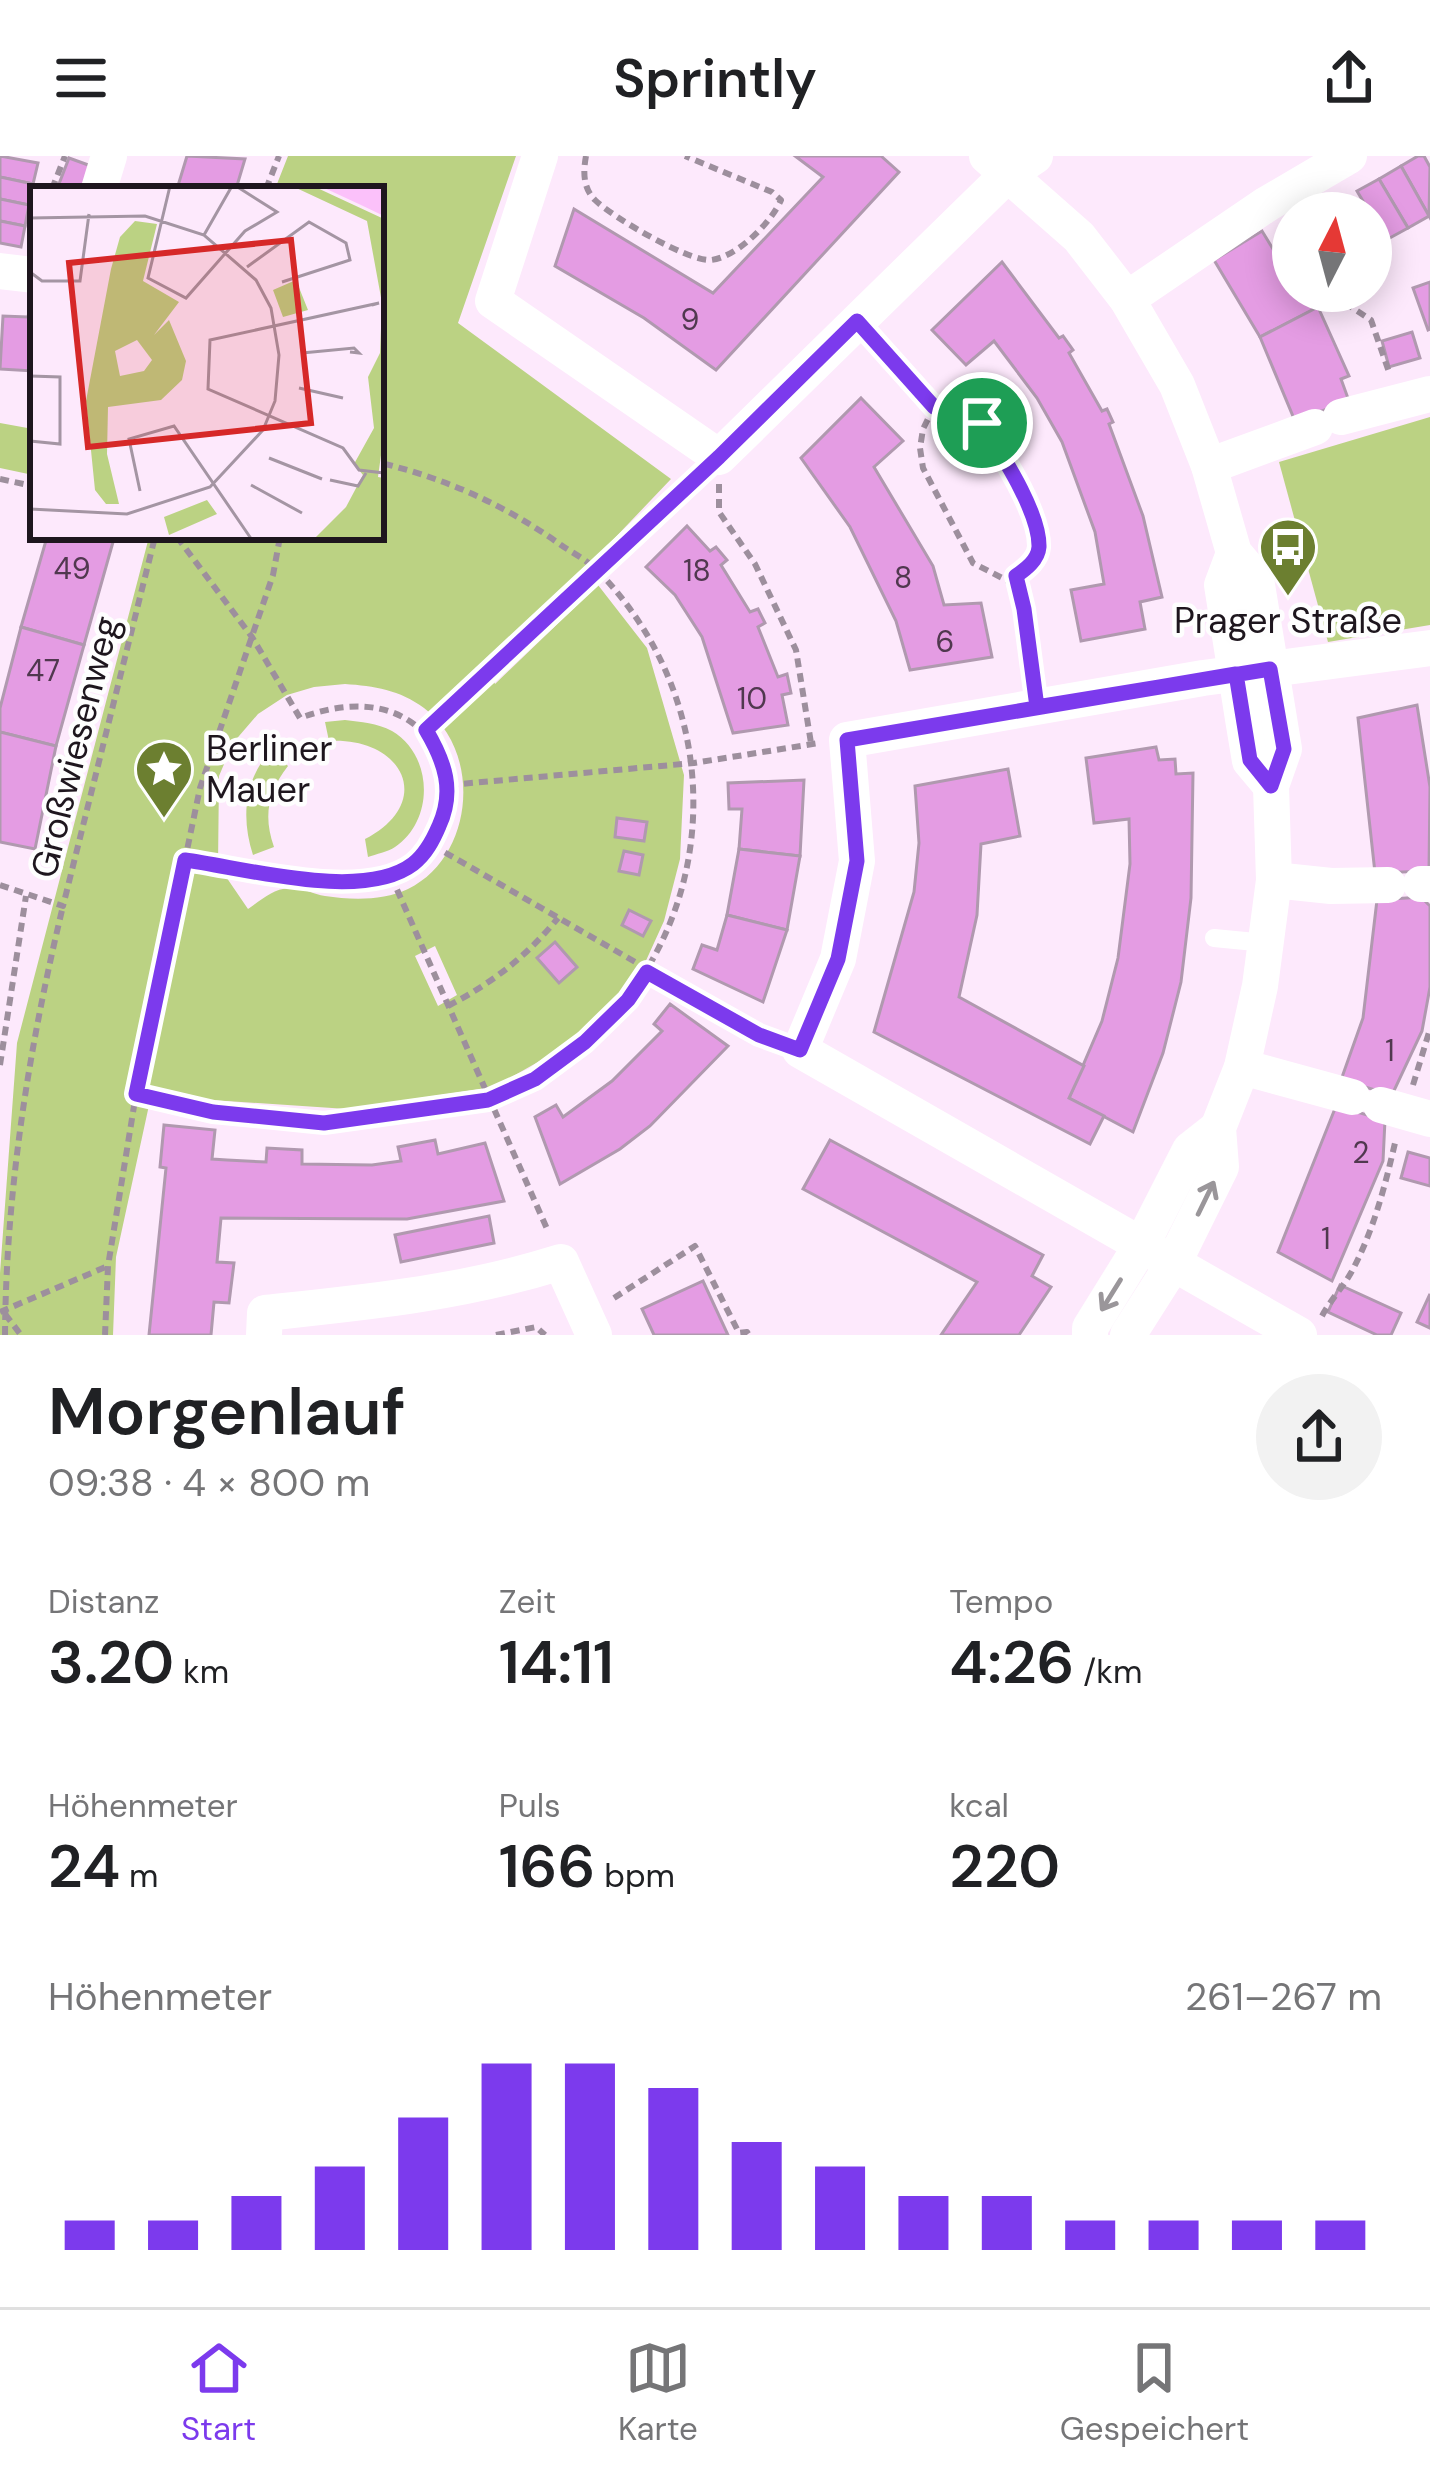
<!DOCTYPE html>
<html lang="de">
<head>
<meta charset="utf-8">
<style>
  body { margin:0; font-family:"DM Sans",sans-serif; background:#f2f2f2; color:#202124; height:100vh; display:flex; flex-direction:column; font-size:45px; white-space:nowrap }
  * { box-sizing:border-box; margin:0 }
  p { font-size:39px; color:#757577 }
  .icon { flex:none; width:66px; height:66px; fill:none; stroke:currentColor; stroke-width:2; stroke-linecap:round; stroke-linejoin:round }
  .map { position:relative; height:1179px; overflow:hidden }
  .side { display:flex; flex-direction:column; background:#fff; flex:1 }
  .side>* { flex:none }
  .needle { width:78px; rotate:6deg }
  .tools { position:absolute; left:1272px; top:36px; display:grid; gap:24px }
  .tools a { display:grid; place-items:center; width:120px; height:120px; border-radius:50%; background:#fff; box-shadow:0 6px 30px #0003; font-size:60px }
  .pin { position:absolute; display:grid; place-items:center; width:102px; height:102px; color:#fff; margin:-51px; border:6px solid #fff; border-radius:50%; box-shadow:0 3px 12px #0007 }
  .round { display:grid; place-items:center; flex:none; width:126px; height:126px; border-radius:63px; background:#f2f2f2 }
  .headline { display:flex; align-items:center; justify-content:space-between; height:204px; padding:0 48px }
  h1 { font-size:66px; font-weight:600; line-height:90px }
  .figures { display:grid; grid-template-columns:repeat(3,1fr); gap:18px; height:204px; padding:12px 48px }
  .figures div { display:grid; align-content:center }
  .figures b { font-size:60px; font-weight:600 }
  .figures small { font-size:33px; font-weight:400 }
  .figures p { font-size:33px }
  .chart { height:336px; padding:24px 48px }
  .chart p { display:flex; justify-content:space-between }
  .chart svg { width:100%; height:216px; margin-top:12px; stroke:#7c3aed; stroke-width:6 }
  header { display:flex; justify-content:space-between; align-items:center; height:156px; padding:0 48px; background:#fff; font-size:54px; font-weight:600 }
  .tab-bar { display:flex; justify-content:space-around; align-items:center; height:168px; border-top:3px solid #e0e0e0; background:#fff; font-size:33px; color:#757577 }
  .tab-bar a { display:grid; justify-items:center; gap:6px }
  .tab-bar .selected { color:#7c3aed }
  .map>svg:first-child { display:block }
  .green { fill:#bbd283; fill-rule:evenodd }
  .building { fill:#e49ce3; stroke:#b099af; stroke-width:3 }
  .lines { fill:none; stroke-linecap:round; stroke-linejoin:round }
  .path { stroke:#9d8f9d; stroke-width:6; stroke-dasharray:9 6; stroke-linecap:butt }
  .lane { stroke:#fff; stroke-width:18 }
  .street { stroke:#fff; stroke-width:36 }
  .oneway { stroke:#9a969a }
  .route-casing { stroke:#fff; stroke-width:24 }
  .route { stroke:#7c3aed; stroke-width:15 }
  .labels { text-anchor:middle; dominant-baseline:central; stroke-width:9; stroke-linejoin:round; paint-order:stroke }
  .number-label { font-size:30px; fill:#50384f }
  .poi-label { font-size:36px; fill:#1e161e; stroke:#fefefe }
  .street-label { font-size:36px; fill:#1e161e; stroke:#fefefe }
  .inset-road { fill:none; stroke:#a495a3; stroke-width:3 }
  .view { fill:#d62828; fill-opacity:0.15; stroke:#d62828; stroke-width:6 }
  .inset-edge { fill:none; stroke:#1e161e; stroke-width:6 }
</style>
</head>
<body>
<header><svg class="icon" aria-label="menu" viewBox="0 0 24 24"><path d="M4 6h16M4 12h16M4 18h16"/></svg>Sprintly<svg class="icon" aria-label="share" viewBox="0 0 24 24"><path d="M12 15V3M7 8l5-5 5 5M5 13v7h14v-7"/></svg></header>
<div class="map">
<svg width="1430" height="1179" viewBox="0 0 1430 1179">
  <rect width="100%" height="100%" fill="#fde9fc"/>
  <!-- green -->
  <g class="green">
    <path d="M 288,0 L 516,0 L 458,167 L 671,323 L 489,514 L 495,528 L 598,429 L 647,492 L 684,619 L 680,703 L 664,765 L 639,820 L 575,885 L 494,931 L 347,953 L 151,940 L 116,1101 L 113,1179 L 0,1179 L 0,1117 L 17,887 L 149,381 L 381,381 L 381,33 L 275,33 ZM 345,528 C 374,530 400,534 424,552 C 483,596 474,701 408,733 C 383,745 351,744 325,740 C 313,738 301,731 289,732 C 273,733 261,744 248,753 L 218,709 L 219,620 L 233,587 L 258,558 L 287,539 L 314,531 ZM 435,790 L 457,839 L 438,850 L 415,800 Z"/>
    <polygon points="1430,261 1430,469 1328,486 1279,306"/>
    <polygon points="0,267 33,273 33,319 0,312"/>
    <path d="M 345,564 C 361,566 377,567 392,575 C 433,599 435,664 395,691 C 388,696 376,698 368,701 L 365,683 C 436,646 403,581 329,585 L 325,566 Z"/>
    <path d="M 271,594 L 288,610 C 268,636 263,660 274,691 L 253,699 C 241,662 244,624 271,594 Z"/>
  </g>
  <!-- building -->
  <g class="building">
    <polygon points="0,0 38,7 33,28 0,21"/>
    <polygon points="187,0 245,3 236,33 177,33"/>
    <polygon points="795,0 881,0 899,16 716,214 644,162 555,110 574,53 713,137 823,21"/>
    <polygon points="1418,0 1424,0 1430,11 1429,60 1401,10"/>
    <polygon points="69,2 91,10 83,33 57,33"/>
    <polygon points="1401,10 1429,60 1408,72 1379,23"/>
    <polygon points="0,21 33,28 29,49 0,43"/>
    <polygon points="1379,23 1408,72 1386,84 1357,35"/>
    <polygon points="0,43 29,49 25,70 0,65"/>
    <polygon points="0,65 25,70 21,91 0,87"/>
    <polygon points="1262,75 1273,93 1282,88 1293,107 1293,135 1309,135 1318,151 1260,181 1214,104"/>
    <polygon points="1002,106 1059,182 1063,180 1073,194 1069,197 1102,255 1107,253 1113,266 1109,268 1143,360 1162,441 1140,446 1145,473 1081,485 1071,434 1104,428 1095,376 1062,286 1037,242 994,185 966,209 932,174"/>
    <polygon points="1430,126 1430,173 1428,174 1413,132"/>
    <polygon points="1318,151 1349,220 1341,223 1349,245 1295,265 1260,181"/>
    <polygon points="29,155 33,156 33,215 0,213 3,160 28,161"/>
    <polygon points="1412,176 1420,202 1389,211 1382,185"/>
    <polygon points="861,242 903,285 874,311 933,410 944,449 981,447 992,501 910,514 896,465 850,371 801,302"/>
    <polygon points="687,370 710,395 716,391 727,404 721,409 750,456 758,453 765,467 758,471 778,521 787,518 791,537 782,539 788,569 733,577 702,481 675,439 646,411"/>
    <polygon points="47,381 92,381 113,386 84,489 21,471"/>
    <polygon points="21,471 84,489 56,590 0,576 0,552"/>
    <polygon points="1417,549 1430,631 1429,715 1375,717 1358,562"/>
    <polygon points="0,576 56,590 35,693 0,686"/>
    <polygon points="1156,591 1159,604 1175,603 1176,618 1193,617 1191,742 1181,826 1163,897 1133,976 1069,942 1102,865 1118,802 1130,708 1129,663 1094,667 1086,602"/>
    <polygon points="1008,613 1020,680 981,688 977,759 959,841 1084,910 1069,942 1104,960 1090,988 874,876 914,736 919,687 915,630"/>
    <polygon points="804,624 800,700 739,693 742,653 729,653 728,627"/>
    <polygon points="617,662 647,666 644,685 615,681"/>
    <polygon points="739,693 800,700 787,774 727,759"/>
    <polygon points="624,695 643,699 639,719 619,715"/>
    <polygon points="1421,741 1430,750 1430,831 1422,875 1392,939 1341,924 1363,862 1377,744"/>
    <polygon points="629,754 651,765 643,780 622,769"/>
    <polygon points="727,759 787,774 763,846 693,813 702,789 717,794"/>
    <polygon points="555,786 577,811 559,827 537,802"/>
    <polygon points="670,848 728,890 650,970 620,993 560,1028 535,961 556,949 563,961 612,925 662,875 654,868"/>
    <polygon points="1336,950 1385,964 1383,1005 1332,1125 1278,1096"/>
    <polygon points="164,969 215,974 212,1003 227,1004 266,1006 267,992 302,994 302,1008 372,1009 401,1005 398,991 435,984 438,998 485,987 504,1045 407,1063 221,1062 217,1106 234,1107 229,1147 214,1146 211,1179 149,1179 166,1012 160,1011"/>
    <polygon points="830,984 1043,1099 1032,1120 1051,1131 1019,1179 941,1179 977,1126 803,1033"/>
    <polygon points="1408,996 1430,1002 1430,1030 1401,1022"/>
    <polygon points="489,1060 494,1087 401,1106 395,1079"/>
    <polygon points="703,1125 728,1179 654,1179 642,1153"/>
    <polygon points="1340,1129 1401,1157 1391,1179 1377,1179 1328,1156"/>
    <polygon points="1430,1138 1430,1172 1417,1166"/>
  </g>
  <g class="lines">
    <!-- path -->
    <g class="path">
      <path d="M 586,0 C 583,16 583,32 595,44 C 612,61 689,106 711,104 C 737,101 771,67 781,44 L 772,36 L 685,0"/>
      <polyline points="52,33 65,0"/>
      <polyline points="266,33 279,0"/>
      <polyline points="1338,135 1339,143 1371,164 1390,219"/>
      <polyline points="880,191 934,251 960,246 983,267 1010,313 1039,389 1035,403 1008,425 973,407 923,312 920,292 923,273 934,251"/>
      <polyline points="0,323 33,330"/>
      <polyline points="719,328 719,356 755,408 796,494 811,587"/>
      <path d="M 177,381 L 252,481 L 300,562 C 461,502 491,695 385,720 C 323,736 248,713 185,703"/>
      <polyline points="1015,420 1024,453 1034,523"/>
      <polyline points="426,574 694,323"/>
      <polyline points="449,629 694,607 819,587"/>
      <polyline points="432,689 769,883"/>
      <polyline points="391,720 548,1075"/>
      <polyline points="0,729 63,750 155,381"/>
      <path d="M 448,850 C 492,827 526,801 558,762"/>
      <polyline points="0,909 26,740"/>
      <polyline points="1413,929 1430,873"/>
      <path d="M 136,938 C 197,953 261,969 324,967 C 357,966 391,958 423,953 C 463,947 501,943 536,922 C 719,813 746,567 598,415 C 588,405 573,397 561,389 C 505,349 447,323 381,307"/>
      <polyline points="614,1142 695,1090 739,1177 747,1176 749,1179"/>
      <polyline points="0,1156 108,1110"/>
      <polyline points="5,1158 21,1179"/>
      <path d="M 1322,1160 C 1331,1143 1345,1129 1353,1113 C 1374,1073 1385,1030 1395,987"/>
      <path d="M 5,1179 C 6,1034 29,891 63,750"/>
      <polyline points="105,1179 108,1110 136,938 200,632 273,419 280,381"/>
      <polyline points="496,1179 536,1171 545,1179"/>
    </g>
    <!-- lane -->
    <polyline class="lane" points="1214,782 1266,787"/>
    <!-- street -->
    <g class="street">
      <polyline points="540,0 493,145 719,301 1008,18 1035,0"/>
      <polyline points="987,0 1079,81 1127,143 1177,229 1209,310 1234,397 1256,423 1284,593 1271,630 1274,724 1260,830 1242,911 1218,972 1221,1011 1173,1108 1128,1179"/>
      <polyline points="99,33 109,0"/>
      <polyline points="0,115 33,119"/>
      <polyline points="1127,143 1267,48 1349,0"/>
      <polyline points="1341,261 1430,238"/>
      <polyline points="1209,310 1315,271"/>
      <polyline points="1234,397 1222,429 1243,563 1250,605 1271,630"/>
      <polyline points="1274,724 1331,730 1388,729"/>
      <polyline points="1421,728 1430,728"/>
      <polyline points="1242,911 1352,941"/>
      <polyline points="1381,949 1430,963"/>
      <path d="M 264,1179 L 265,1157 C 368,1146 462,1137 561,1106 L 594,1179"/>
      <polyline points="1090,1179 1090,1172 1142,1088 1190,994 1218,972"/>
      <polyline points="1299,1179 800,894 838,803 857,705 847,584 1203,522 1430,492"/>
    </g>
  </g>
  <!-- one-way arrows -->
  <defs><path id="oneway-shaft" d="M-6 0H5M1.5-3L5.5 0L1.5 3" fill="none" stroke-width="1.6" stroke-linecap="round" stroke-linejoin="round" transform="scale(3)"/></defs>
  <g class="oneway">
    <use href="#oneway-shaft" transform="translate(1206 1042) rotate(-64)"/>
    <use href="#oneway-shaft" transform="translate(1111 1139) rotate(122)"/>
  </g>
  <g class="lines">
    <defs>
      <path id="route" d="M 982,267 L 960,246 L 934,251 L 857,165 L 719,301 L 426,574 C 445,606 455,635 439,670 C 433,684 426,698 413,708 C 363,746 245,712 185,704 L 136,938 L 213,956 L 324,967 L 488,944 L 535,923 L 585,886 L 628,844 L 647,816 L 759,879 L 800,894 L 838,803 L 857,705 L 847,584 L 1236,518 L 1250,604 L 1271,630 L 1284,593 L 1270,513 L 1037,551 L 1024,453 L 1016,420 C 1026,413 1038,404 1039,391 C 1040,356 1000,296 982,267"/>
    </defs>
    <!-- route casing -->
    <use href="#route" class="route-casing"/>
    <!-- route -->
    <use href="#route" class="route"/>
  </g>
  <!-- icons -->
  <defs>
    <symbol id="bus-pin" viewBox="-11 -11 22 30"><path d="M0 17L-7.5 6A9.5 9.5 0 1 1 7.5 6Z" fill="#6c7f30" stroke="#fefefe"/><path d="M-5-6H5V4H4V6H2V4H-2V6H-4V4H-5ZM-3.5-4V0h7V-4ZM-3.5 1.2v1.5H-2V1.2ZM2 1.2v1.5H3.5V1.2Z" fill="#fff"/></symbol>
    <symbol id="sight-pin" viewBox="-11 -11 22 30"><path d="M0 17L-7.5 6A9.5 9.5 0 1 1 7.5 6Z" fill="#6c7f30" stroke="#fefefe"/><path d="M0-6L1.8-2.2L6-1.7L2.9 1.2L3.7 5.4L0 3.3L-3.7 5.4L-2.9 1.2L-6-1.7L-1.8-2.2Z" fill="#fff"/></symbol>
  </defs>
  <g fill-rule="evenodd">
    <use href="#bus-pin" x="1255" y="358" width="66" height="90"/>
    <use href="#sight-pin" x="131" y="580" width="66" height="90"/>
  </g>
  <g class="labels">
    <!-- number labels -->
    <g class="number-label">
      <text x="690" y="163">9</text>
      <text x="72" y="412">49</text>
      <text x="697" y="414">18</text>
      <text x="903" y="421">8</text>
      <text x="945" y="485">6</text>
      <text x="43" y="514">47</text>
      <text x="752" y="542">10</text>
      <text x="1390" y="894">1</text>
      <text x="1361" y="996">2</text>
      <text x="1326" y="1082">1</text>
    </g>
    <!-- poi labels -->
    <g class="poi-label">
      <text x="1288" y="464">Prager Straße</text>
      <text x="206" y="592" text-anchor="start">Berliner<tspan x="206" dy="41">Mauer</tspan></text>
    </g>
    <!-- street labels -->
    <g class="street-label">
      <text transform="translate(75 591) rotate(-76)">Großwiesenweg</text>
    </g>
  </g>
  <!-- overview -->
  <g transform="translate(30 30)">
    <rect width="354" height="354" fill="#fde9fc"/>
    <path d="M 262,0 L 283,0 L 354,33 L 354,247 L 348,291 L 354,292 L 354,354 L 283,354 L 316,321 L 333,289 L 324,278 L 344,242 L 338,191 L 350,167 L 352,117 L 337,35 ZM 105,35 L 127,38 L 113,95 L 149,116 L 124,149 L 139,134 L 156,175 L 152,194 L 131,214 L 78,221 L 77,268 L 89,318 L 76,318 L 65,304 L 56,215 L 81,83 L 90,51 ZM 107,154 L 122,174 L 114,185 L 90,190 L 85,165 ZM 266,94 L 278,124 L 253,131 L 243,104 ZM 177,314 L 187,328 L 139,349 L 134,331 Z" fill="#bbd283" fill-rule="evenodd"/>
    <path d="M 290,0 L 354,0 L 354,30 L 331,19 Z" fill="#fbc1fa"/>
    <path class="inset-road" d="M 140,0 L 118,92 L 156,112 L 215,45 L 247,26 L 206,0M 0,32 L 115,30 L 174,49 L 226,94 L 241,122 L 249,169 L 245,215 L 233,244 L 180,301 L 97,328 L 0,323M 174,49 L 202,0M 217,81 L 279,36 L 316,57 L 320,74 L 252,96M 0,86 L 12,95 L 50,95 L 59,28M 342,119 L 349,117 L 180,154 L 178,203 L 313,262 L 329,284 L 354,287M 272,167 L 324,162 L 329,167 L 320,166M 0,190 L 30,191 L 30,258 L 0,255M 269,202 L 313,212M 239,272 L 292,293M 300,294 L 328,300 L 336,287M 221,299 L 272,327M 110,305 L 99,253 L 144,240 L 222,354"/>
    <path class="view" d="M 261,54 L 281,237 L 58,261 L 39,77 Z"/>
    <rect width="354" height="354" class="inset-edge"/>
  </g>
</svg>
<div class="tools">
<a><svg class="needle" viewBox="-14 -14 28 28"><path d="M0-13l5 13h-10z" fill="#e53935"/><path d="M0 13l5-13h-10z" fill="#757577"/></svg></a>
</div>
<div class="pin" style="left:982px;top:267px;background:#1e9e55"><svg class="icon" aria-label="arrive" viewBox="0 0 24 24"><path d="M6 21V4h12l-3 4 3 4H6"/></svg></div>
</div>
<section class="side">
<div class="headline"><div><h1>Morgenlauf</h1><p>09:38 · 4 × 800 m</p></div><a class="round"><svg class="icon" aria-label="share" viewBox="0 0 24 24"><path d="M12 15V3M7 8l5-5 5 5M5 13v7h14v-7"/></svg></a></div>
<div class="figures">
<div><p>Distanz</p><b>3.20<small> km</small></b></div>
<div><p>Zeit</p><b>14:11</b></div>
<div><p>Tempo</p><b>4:26<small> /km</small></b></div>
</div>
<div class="figures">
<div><p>Höhenmeter</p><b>24<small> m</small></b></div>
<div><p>Puls</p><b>166<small> bpm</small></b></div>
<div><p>kcal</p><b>220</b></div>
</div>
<div class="chart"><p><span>Höhenmeter</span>261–267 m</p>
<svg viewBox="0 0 160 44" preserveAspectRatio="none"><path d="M5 44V38M15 44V38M25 44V33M35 44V27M45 44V17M55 44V6M65 44V6M75 44V11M85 44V22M95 44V27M105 44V33M115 44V33M125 44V38M135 44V38M145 44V38M155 44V38"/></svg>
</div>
</section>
<nav class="tab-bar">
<a class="selected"><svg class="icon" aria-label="home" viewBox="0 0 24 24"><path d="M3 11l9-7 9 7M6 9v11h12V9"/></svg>Start</a>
<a><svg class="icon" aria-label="map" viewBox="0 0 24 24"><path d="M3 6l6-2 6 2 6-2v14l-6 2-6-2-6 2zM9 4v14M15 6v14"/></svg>Karte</a>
<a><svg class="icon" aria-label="saved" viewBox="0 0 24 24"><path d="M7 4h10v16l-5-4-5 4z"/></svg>Gespeichert</a>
</nav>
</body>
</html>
